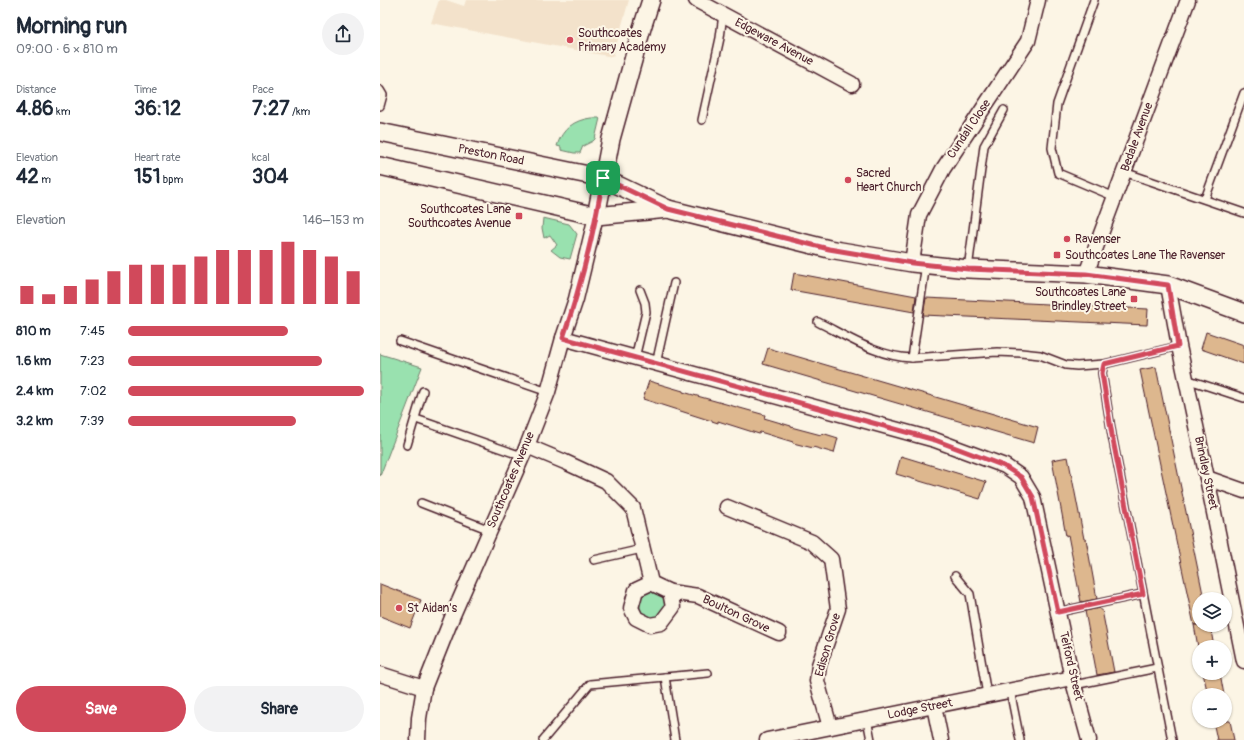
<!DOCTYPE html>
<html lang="en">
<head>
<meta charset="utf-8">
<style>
  body { margin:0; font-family:Pangolin,sans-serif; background:#f2f2f3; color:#1f2937; height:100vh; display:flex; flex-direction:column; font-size:15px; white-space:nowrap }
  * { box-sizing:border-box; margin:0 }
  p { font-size:13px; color:#747a83 }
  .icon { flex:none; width:22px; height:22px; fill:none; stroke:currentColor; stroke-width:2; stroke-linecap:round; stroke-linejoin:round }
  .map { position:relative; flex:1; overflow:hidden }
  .side { display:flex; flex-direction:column; background:#fff; width:380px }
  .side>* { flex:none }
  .controls { position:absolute; left:812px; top:592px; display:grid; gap:8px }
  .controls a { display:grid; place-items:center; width:40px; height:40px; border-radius:50%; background:#fff; box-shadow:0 1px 3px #0004; font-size:20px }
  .pin { position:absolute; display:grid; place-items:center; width:34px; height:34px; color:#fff; margin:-17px; border-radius:8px; box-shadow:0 2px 6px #0006 }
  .round { display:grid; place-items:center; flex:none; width:42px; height:42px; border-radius:21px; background:#f2f2f3 }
  .headline { display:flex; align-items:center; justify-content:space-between; height:68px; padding:0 16px }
  h1 { font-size:22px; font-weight:800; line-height:30px }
  .figures { display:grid; grid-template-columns:repeat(3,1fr); gap:6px; height:68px; padding:4px 16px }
  .figures div { display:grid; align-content:center }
  .figures b { font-size:20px; font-weight:800 }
  .figures small { font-size:11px; font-weight:400 }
  .figures p { font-size:11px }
  .chart { height:112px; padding:8px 16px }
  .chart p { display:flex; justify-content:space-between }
  .chart svg { width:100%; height:72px; margin-top:4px; stroke:#d1495b; stroke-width:6 }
  .button { display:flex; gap:8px; margin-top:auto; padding:8px 16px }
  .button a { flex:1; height:46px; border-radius:24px; background:#d1495b; color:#fff; font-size:16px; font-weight:800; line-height:46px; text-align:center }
  .button a+a { background:#f2f2f3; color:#1f2937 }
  ul { padding:0 16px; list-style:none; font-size:13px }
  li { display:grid; grid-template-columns:64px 48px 1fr; align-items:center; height:30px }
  li i { height:10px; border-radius:5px; background:#d1495b }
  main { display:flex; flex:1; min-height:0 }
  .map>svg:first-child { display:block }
  .built { fill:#f3e2cb }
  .green { fill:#99e1af; stroke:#72806d }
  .building { fill:#ddb78e; stroke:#4a1f2b }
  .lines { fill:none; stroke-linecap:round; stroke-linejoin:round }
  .service-casing { stroke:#4a1f2b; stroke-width:10 }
  .minor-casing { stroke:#4a1f2b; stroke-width:17 }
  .tertiary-casing { stroke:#4a1f2b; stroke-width:20 }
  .service { stroke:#fcf5e5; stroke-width:7 }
  .minor { stroke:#fcf5e5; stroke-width:14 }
  .tertiary { stroke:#fcf5e5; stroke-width:17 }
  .route-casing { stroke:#fff; stroke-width:8 }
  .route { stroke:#d1495b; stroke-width:5 }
  .poi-dot { fill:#d1495b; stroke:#fcf5e5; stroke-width:1.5 }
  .labels { text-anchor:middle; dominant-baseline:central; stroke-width:4; stroke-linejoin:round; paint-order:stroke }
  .poi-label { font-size:12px; fill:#4a1f2b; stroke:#fcf5e5; text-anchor:start }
  .street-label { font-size:12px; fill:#4a1f2b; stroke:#fcf5e5 }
</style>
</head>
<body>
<main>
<section class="side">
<div class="headline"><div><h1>Morning run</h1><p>09:00 · 6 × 810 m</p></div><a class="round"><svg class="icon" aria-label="share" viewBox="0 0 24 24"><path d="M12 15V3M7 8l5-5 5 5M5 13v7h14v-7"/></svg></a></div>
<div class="figures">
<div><p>Distance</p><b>4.86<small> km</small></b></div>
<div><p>Time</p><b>36:12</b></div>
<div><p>Pace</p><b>7:27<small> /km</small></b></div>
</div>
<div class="figures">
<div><p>Elevation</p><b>42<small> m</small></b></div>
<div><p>Heart rate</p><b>151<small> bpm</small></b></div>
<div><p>kcal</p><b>304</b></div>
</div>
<div class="chart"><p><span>Elevation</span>146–153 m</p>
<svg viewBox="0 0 160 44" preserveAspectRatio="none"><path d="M5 44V33M15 44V38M25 44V33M35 44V29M45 44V24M55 44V20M65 44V20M75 44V20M85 44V15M95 44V11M105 44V11M115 44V11M125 44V6M135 44V11M145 44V15M155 44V24"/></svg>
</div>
<ul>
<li><b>810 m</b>7:45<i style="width:68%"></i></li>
<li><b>1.6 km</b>7:23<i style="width:82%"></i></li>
<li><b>2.4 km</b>7:02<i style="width:100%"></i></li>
<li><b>3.2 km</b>7:39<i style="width:71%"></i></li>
</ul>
<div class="button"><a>Save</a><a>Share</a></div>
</section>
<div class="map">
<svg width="864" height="740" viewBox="0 0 864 740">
  <rect width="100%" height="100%" fill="#fcf5e5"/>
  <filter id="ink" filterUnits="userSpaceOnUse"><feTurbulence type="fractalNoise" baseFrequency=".025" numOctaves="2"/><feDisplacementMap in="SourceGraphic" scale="8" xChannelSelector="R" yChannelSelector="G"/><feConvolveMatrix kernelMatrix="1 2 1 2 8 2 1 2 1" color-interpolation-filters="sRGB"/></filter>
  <g filter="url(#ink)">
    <!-- built -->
    <polygon class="built" points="59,0 66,0 84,6 86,0 249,0 233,57 51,23"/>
    <!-- green -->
    <g class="green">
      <path d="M 211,118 L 220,118 L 215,139 L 213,141 L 203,146 L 200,153 L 194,153 L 181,150 L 181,147 L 177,146 C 182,129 194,120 211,118 Z"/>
      <polygon points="163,218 189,224 197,234 190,259 180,257 171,250 177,245 170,235 164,238 162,228"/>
      <polygon points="0,354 42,367 0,476"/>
      <path d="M 272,590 L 282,593 L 288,602 L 279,617 C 274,618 271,618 266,616 C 259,612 257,600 264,594 C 266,592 270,591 272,590 Z"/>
    </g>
    <!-- building -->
    <g class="building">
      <polygon points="414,273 536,296 534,312 411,290"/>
      <polygon points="546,298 768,309 767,325 543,315"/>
      <polygon points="826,332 864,345 864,364 821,349"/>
      <polygon points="388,348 658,427 654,443 383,364"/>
      <polygon points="776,367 824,599 819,599 819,624 814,625 760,370"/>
      <polygon points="269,381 303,391 303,392 385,415 384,418 411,426 411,427 441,435 442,433 458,438 454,453 433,447 433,448 413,443 413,442 380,432 379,434 338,421 338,423 263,399"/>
      <polygon points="521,456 606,482 600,499 516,474"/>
      <polygon points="688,457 704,539 706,539 717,599 701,602 688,535 686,536 672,460"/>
      <polygon points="0,584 41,600 30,628 0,616"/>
      <polygon points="719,608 720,610 722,610 734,672 717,675 705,611"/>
      <polygon points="814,625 830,625 834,647 818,647"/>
      <polygon points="823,673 840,673 844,695 828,695"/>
      <polygon points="833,721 850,721 854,740 837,740"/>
    </g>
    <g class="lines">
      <defs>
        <g id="service">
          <polyline points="714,0 677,104 672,148 678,173 735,197"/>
          <polyline points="0,90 3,95 0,106"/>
          <polyline points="322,120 340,38 343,14"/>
          <polyline points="744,172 864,213"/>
          <polyline points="825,199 864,93"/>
          <polyline points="588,269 604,146 624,110"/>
          <path d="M 438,322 C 468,337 498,357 532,358 L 617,352 L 641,353 L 660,355 L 686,365 L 697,366 L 724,364 L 799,346"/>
          <polyline points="20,341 168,392"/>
          <polyline points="255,358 266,312 265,303 260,290"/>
          <polyline points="532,358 546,264"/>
          <polyline points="276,364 294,283"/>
          <polyline points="724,364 722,373 732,435 792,740"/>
          <polyline points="806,379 864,398"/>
          <polyline points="36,419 142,456"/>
          <polyline points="27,445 43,391"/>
          <polyline points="41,503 110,530"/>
          <polyline points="214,560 262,549"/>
          <polyline points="575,576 590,594 607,695"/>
          <polyline points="678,612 763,594"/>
          <polyline points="285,677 295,740"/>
          <polyline points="694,685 777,668"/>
          <polyline points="630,690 640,740"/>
          <polyline points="487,719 491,740"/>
          <polyline points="163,740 210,684 328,673"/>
        </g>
        <g id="minor">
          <polyline points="316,0 472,84"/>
          <polyline points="532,263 539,215 563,169 648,41 658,0"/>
          <polyline points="706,274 808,0"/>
          <polyline points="788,285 799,346 827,478 864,661"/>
          <polyline points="183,338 555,440 625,466 641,477 653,497 692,678 709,740"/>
          <polyline points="147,446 185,462 226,481 253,508 271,583 290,592 318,596 399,633"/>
          <polyline points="827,478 864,491"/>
          <polyline points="347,507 432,542 451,559 458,609 439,665 437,681 450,727"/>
          <polyline points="271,583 256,590 251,608 256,618 270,625 281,623 293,607 290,592"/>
          <polyline points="0,674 44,688"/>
          <polyline points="554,706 561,740"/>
          <polyline points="38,740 39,718 44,688 73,615 147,446 168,392 183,338 196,299 216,216"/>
          <polyline points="387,740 692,678"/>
        </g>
        <g id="tertiary">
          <polyline points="0,132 223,178 288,209 449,249 532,263 588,269 706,274 788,285 864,313"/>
          <polyline points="0,166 216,216 288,209"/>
          <polyline points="216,216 231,139 262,28 271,0"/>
        </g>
      </defs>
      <!-- service casing -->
      <use href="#service" class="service-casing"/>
      <!-- minor casing -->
      <use href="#minor" class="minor-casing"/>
      <!-- tertiary casing -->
      <use href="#tertiary" class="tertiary-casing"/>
      <!-- service -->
      <use href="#service" class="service"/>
      <!-- minor -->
      <use href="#minor" class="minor"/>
      <!-- tertiary -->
      <use href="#tertiary" class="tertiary"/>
    </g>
  </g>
  <g class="lines" filter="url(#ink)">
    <defs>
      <path id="route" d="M 223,178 L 288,209 L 449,249 L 532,263 L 588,269 L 706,274 L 788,285 L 798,346 L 724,364 L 722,373 L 732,435 L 763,594 L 678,612 L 653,497 L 641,477 L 624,466 L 555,440 L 183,338 C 201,286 214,232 223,178 Z"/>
    </defs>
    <!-- route casing -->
    <use href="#route" class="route-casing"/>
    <!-- route -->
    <use href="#route" class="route"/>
  </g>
  <!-- markers -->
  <g class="poi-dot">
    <circle cx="190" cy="40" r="4"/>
    <circle cx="468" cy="180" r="4"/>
    <rect x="135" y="212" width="8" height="8" rx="2"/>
    <circle cx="687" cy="239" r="4"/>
    <rect x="673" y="251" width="8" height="8" rx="2"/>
    <rect x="750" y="295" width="8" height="8" rx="2"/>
    <circle cx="19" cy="608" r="4"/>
  </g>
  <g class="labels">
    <!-- poi labels -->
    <g class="poi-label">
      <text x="198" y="33">Southcoates<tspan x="198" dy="14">Primary Academy</tspan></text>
      <text x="476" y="173">Sacred<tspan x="476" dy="14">Heart Church</tspan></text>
      <text x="131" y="209" text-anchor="end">Southcoates Lane<tspan x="131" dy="14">Southcoates Avenue</tspan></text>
      <text x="695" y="239">Ravenser</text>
      <text x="685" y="255">Southcoates Lane The Ravenser</text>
      <text x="746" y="292" text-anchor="end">Southcoates Lane<tspan x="746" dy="14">Brindley Street</tspan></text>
      <text x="27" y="608">St Aidan's</text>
    </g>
    <!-- street labels -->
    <g class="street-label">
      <text transform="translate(394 42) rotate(28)">Edgeware Avenue</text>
      <text transform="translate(589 129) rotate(-56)">Cundall Close</text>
      <text transform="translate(757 137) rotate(-70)">Bedale Avenue</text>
      <text transform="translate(111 155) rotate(11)">Preston Road</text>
      <text transform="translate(826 473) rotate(78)">Brindley Street</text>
      <text transform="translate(131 480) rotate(-67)">Southcoates Avenue</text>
      <text transform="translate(356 614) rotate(25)">Boulton Grove</text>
      <text transform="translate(448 645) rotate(-74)">Edison Grove</text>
      <text transform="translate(691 666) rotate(77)">Telford Street</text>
      <text transform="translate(540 709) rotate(-11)">Lodge Street</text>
    </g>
  </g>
</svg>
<div class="controls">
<a><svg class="icon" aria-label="layers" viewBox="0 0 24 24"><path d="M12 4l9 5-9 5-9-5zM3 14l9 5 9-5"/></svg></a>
<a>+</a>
<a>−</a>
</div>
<div class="pin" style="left:223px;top:178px;background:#1e9e55"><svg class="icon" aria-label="arrive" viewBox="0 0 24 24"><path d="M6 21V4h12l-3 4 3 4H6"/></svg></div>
</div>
</main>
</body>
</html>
